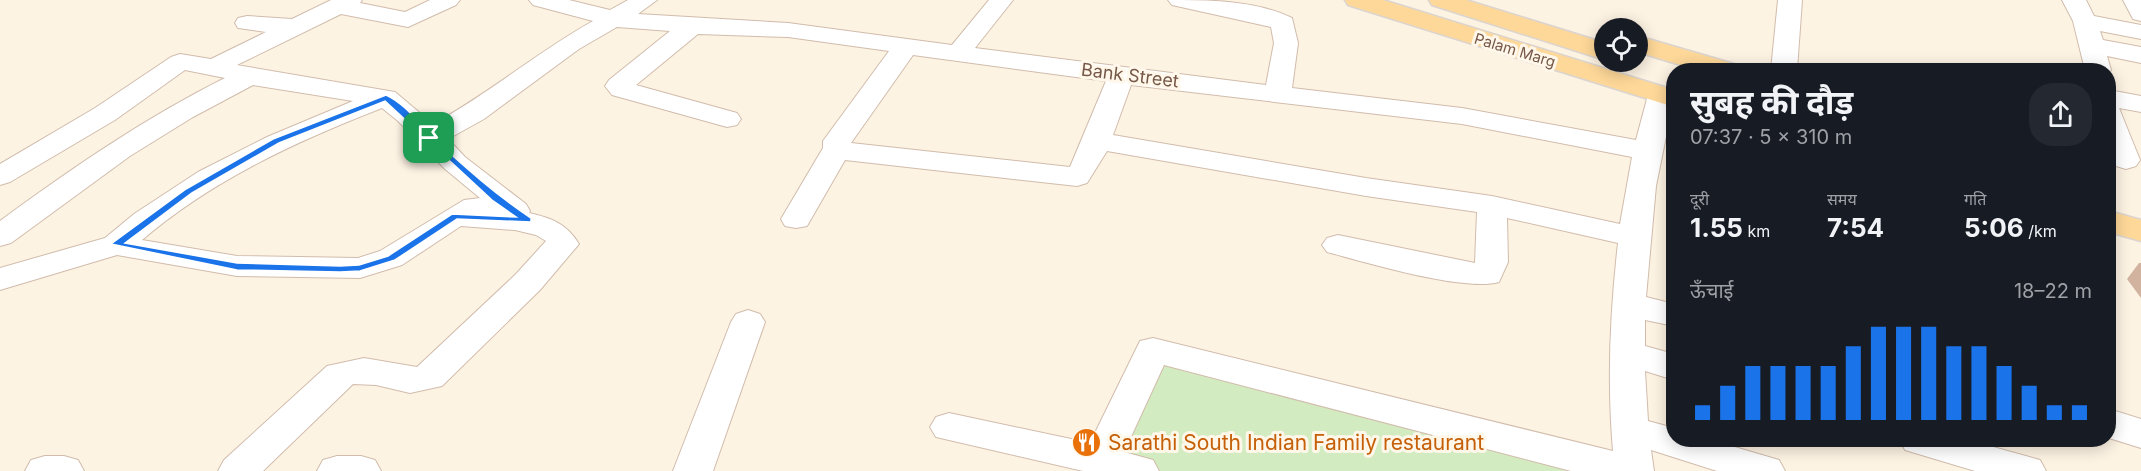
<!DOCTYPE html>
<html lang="hi">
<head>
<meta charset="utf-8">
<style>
  body { margin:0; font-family:Inter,"Noto Sans Devanagari",sans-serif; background:#242831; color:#f1f3f6; height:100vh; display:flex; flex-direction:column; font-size:22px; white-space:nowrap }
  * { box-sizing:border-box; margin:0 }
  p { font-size:20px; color:#9ea1a6 }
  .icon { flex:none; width:33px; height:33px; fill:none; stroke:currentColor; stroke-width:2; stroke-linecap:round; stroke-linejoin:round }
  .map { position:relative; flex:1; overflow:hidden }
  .sheet { position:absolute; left:1666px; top:63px; width:450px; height:384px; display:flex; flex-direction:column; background:#171b24; border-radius:24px; box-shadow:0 3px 15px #0003 }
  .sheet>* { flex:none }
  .fabs { position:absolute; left:1594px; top:18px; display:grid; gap:12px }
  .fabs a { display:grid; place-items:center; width:54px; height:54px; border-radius:50%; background:#171b24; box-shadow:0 3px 15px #0003; font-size:30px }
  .pin { position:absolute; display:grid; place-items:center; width:51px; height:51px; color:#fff; margin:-26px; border-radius:12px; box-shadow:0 3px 9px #0006 }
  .round { display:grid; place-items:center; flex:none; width:63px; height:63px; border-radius:24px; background:#242831 }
  .headline { display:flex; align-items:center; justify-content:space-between; height:102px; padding:0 24px }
  h1 { font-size:33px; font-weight:700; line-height:45px }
  .stats { display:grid; grid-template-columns:repeat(3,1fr); gap:9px; height:102px; padding:6px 24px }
  .stats div { display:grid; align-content:center }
  .stats b { font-size:26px; font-weight:700 }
  .stats small { font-size:16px; font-weight:400 }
  .stats p { font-size:16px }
  .chart { height:168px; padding:12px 24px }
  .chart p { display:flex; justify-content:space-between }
  .chart svg { width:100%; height:108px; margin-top:6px; stroke:#1a73e8; stroke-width:6 }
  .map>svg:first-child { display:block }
  .green { fill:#d3ebc1 }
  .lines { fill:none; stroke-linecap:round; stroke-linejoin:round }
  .minor-casing { stroke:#d1bcac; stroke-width:2 }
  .major-casing { stroke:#dbd4cf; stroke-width:3 }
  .minor { fill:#fff; fill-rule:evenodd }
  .major { fill:#fed899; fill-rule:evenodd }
  .wall { fill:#d1b3a0 }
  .route { fill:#1a73e8; stroke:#fff; stroke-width:1.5; fill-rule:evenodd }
  .labels { text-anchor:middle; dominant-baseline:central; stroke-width:6; stroke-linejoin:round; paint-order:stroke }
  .far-street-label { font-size:15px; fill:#765848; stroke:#fff7ea }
  .street-label { font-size:18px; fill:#765848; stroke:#fff7ea }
  .near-food-label { font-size:21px; fill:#c56008; stroke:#fff7ea; text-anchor:start }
</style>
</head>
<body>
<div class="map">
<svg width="2141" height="471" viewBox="0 0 2141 471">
  <rect width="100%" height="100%" fill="#fdf3e3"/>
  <!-- green -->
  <polygon class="green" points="1153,350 1607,471 1151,471 1101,460"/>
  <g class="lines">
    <defs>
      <g id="minor">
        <path d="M 331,0 L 362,0 L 360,3 L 405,12 L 430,0 L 460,0 L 456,5 L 408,27 L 341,14 L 237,65 L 395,92 L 433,124 C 489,94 537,52 593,21 L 533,5 L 529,0 L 569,0 L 610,10 L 628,0 L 657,0 L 638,14 L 788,23 L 952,45 L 989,0 L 1013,0 L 975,48 L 1266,85 L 1274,43 L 1271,27 L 1172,5 L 1168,0 C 1208,0 1255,0 1292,18 L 1298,43 L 1292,88 L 1462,108 L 1636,140 L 1648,95 L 1652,89 L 1661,87 L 1670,89 L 1674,97 L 1656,186 L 1646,297 L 1674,304 L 1674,326 L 1645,320 L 1645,346 L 1674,354 L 1674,380 L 1645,371 L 1648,421 L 1674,428 L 1674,440 L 1711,440 L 1779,460 L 1785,471 L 1717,471 L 1651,450 L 1654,471 L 1571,471 L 1164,365 L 1124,452 L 1153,460 L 1159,471 L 1083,471 L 936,437 L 930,427 L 936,417 L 949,413 L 1090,443 L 1140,341 L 1153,338 L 1613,451 C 1607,382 1610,312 1618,243 L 1507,218 L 1508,262 L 1499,282 C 1464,292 1365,262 1327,252 L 1322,245 L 1327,238 L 1338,235 L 1475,263 L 1477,212 L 1366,196 L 1107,151 L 1087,183 L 1077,186 L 845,160 L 807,226 L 796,228 L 785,226 L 781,219 L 823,148 L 823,141 L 889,51 L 788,37 L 698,34 L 636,85 L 737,113 L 741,119 L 737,125 L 727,127 L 612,95 L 605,86 L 609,80 L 670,31 L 617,27 L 579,49 L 484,119 L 448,139 L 465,157 L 526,204 L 530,211 L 529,213 C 552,218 567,224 579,244 L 540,290 L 442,386 L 410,393 L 376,385 L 353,384 L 263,471 L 218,471 L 224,460 L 327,366 L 364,358 L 417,367 L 516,274 L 546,241 L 536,235 L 515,230 L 461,226 L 402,265 L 360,278 L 237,276 L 117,255 L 0,290 L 0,268 L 105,238 L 134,214 L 198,172 L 267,137 L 353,101 L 253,85 L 193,117 L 130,156 L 11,243 L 0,246 L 0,221 C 72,168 145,118 225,78 L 185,70 L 115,120 L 10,182 L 0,185 L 0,164 L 95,108 L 171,57 L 180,54 L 211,59 L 266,32 L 238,28 L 235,23 L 238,18 L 247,16 L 292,19 ZM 913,55 L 1106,81 L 1070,167 L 851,143 ZM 1131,85 L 1462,124 L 1632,157 L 1620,224 L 1492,196 L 1366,178 L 1113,135 ZM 382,108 L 398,121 L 445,169 L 480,198 L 464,200 L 380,251 L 358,258 L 237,256 L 142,240 C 212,180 297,141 382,108 Z"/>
        <polygon points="1778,0 1802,0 1797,70 1771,70"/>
        <polygon points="2062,0 2086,0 2094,16 2141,25 2141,39 2100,31 2103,40 2141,47 2141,63 2107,56 2111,70 2109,73 2109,70 2085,70 2073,21"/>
        <polygon points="2123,0 2141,0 2141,21 2133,19"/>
        <polygon points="2109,90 2141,96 2141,112 2119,108 2140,160 2136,166 2126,169 2116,166 2109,153"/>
        <polygon points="748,310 760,314 765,322 713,471 673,471 731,322 736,314"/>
        <polygon points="2109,409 2141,419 2141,448 2109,438"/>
        <polygon points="1900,440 1968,440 2040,460 2046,471 1975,471 1905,450"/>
        <polygon points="45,456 64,456 78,460 84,471 25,471 31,460"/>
        <polygon points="337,456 361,456 375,460 381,471 317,471 323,460"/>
      </g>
      <g id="major">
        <polygon points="1345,0 1383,0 1674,90 1674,107 1348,5"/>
        <polygon points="1429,0 1466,0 1605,43 1605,60 1432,5"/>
        <polygon points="1638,36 1734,64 1738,70 1697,70 1638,52"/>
        <polygon points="2109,211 2141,220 2141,241 2109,232"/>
      </g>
    </defs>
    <!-- minor casing -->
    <use href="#minor" class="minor-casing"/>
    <!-- major casing -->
    <use href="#major" class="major-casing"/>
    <!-- minor -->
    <use href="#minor" class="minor"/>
    <!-- major -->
    <use href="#major" class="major"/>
  </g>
  <!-- wall -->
  <polygon class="wall" points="2139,263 2141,263 2141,298 2127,279"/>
  <!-- route -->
  <path class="route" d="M 386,95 C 406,104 419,124 434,139 C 465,167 496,195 531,218 L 531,222 L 457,219 L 395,260 L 360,271 L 340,272 L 237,270 L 111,244 L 186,189 L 273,139 ZM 385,101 L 492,200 L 516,217 L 452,214 L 388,256 L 359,265 L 340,266 L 237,263 L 125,243 L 192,193 L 279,143 Z"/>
  <!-- icons -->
  <defs>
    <symbol id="restaurant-disc" viewBox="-11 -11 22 22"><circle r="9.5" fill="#e8710a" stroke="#fff7ea"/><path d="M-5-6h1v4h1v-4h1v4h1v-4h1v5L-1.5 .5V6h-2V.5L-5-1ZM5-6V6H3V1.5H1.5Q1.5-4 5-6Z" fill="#fff"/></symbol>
  </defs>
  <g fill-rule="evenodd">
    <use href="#restaurant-disc" x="1070" y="426" width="33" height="33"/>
  </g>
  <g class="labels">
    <!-- far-street labels -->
    <g class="far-street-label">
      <text transform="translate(1515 50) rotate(17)">Palam Marg</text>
    </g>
    <!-- street labels -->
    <g class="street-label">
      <text transform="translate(1130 75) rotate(7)">Bank Street</text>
    </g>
    <!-- near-food labels -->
    <g class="near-food-label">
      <text x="1108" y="442">Sarathi South Indian Family restaurant</text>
    </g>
  </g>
</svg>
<div class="fabs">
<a><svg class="icon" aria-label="locate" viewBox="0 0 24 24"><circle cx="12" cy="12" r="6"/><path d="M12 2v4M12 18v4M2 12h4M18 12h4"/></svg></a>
</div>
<div class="pin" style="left:429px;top:138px;background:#1e9e55"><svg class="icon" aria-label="arrive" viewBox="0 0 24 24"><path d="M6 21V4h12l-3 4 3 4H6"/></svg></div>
<section class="sheet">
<div class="headline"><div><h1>सुबह की दौड़</h1><p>07:37 · 5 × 310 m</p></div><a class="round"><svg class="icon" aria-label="share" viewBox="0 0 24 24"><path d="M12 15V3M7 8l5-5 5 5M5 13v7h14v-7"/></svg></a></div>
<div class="stats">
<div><p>दूरी</p><b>1.55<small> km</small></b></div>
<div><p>समय</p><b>7:54</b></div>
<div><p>गति</p><b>5:06<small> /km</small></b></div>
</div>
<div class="chart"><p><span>ऊँचाई</span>18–22 m</p>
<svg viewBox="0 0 160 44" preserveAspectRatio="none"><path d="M5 44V38M15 44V30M25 44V22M35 44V22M45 44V22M55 44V22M65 44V14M75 44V6M85 44V6M95 44V6M105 44V14M115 44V14M125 44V22M135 44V30M145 44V38M155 44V38"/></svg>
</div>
</section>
</div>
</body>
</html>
